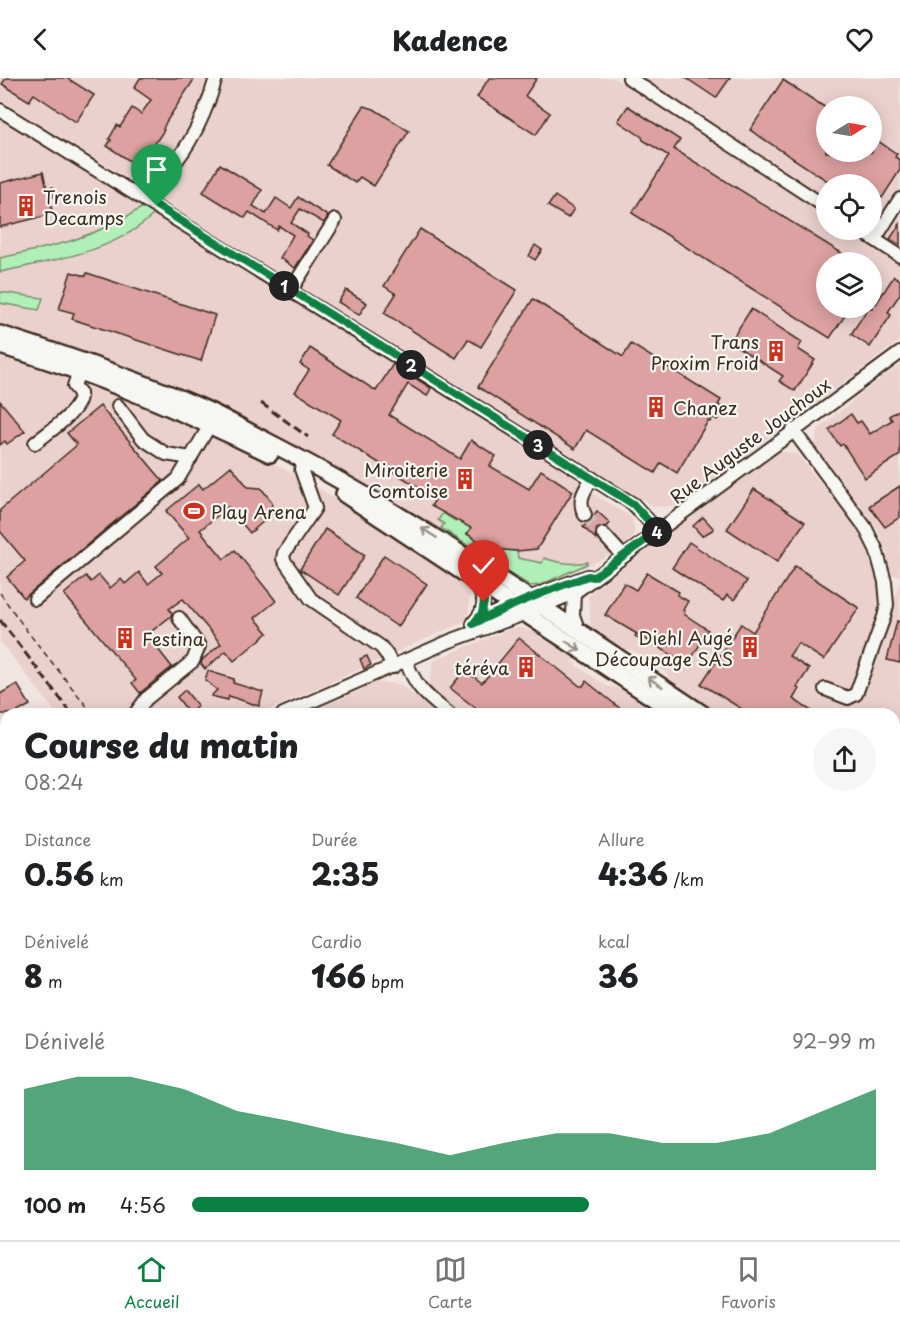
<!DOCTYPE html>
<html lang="fr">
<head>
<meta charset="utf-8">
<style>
  body { margin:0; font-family:"Playpen Sans",sans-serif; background:#f6f6f6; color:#202124; height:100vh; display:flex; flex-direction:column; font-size:22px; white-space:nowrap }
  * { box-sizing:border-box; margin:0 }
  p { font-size:20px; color:#757577 }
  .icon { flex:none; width:33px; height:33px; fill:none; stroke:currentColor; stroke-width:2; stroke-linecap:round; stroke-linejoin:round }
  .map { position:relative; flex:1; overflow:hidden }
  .drawer { position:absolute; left:0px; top:630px; width:900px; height:532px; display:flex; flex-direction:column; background:#fff; border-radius:18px 18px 0 0; box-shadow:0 3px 15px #0003 }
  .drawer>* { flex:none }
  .needle { width:39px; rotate:79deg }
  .tools { position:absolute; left:816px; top:18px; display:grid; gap:12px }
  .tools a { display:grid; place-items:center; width:66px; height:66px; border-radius:50%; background:#fff; box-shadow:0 3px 15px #0003; font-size:30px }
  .pin { position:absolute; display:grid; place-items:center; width:51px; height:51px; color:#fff; margin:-62px -26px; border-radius:50% 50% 50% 0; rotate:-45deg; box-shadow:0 0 6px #0007 }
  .pin .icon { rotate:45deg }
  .km { position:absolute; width:30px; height:30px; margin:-15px; border-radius:50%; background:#222; color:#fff; font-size:16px; line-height:30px; text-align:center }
  .round { display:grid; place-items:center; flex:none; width:63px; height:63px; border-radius:32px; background:#f6f6f6 }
  .overview { display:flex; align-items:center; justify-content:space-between; height:102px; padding:0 24px }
  h1 { font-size:33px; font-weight:800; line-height:45px }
  .stats { display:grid; grid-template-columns:repeat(3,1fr); gap:9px; height:102px; padding:6px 24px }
  .stats div { display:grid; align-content:center }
  .stats b { font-size:30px; font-weight:800 }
  .stats small { font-size:16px; font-weight:400 }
  .stats p { font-size:16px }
  .chart { height:168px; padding:12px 24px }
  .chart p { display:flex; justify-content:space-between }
  .chart svg { width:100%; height:108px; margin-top:6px; fill:#0b8043; opacity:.7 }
  ul { padding:0 24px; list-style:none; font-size:20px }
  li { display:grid; grid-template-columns:96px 72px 1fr; align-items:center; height:45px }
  li i { height:15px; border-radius:8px; background:#0b8043 }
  header { display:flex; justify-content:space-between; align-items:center; height:78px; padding:0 24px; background:#fff; font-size:27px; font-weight:800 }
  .tabs { display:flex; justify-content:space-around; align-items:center; height:84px; border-top:2px solid #e0e0e0; background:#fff; font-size:16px; color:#757577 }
  .tabs a { display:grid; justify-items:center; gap:3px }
  .tabs .active { color:#0b8043 }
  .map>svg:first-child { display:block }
  .built { fill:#ebd1ce; fill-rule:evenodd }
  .green { fill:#b0f0b8; stroke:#768d6b; stroke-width:1.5 }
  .building { fill:#dca1a0; stroke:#3b2a1e; stroke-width:1.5 }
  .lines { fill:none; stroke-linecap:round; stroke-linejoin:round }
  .minor-tunnel { stroke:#cdc0bb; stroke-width:12; stroke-dasharray:12 6; stroke-linecap:butt }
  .minor-casing { stroke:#3b2a1e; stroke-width:16 }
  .major-casing { stroke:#3b2a1e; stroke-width:20 }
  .path { stroke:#3b2a1e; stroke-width:1.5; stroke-dasharray:6 4.5; stroke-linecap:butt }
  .minor { stroke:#f6f6f2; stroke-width:12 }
  .major { stroke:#f6f6f2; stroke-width:15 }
  .rail { stroke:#3b2a1e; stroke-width:3; stroke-dasharray:9 4.5; stroke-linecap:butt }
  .oneway { stroke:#989088 }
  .route-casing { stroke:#fff; stroke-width:12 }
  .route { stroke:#0b8043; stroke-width:8 }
  .labels { text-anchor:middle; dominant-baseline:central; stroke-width:4.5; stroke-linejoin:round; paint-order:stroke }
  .poi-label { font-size:18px; fill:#3b2a1e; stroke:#f6f6f2; text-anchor:start }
  .street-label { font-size:18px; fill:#3b2a1e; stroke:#f6f6f2 }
</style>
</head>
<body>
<header><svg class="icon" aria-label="back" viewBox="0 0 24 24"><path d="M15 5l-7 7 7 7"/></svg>Kadence<svg class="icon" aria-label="heart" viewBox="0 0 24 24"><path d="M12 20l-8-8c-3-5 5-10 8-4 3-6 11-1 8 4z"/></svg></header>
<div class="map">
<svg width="900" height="1162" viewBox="0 0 900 1162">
  <rect width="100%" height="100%" fill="#f1e5e2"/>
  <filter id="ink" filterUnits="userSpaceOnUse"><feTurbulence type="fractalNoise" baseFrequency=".0167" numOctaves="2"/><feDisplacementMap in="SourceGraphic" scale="12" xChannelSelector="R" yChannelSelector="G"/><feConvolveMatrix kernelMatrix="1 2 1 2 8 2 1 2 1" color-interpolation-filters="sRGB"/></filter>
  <g filter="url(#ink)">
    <!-- built -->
    <g class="built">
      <polygon points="0,0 208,0 194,37 175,75 162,89 151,97 128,101 1,22"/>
      <path d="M 225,0 L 614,0 L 826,138 L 826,152 L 847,152 L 900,186 L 900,263 L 676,428 L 654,429 L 165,125 L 161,119 L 162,110 L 182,89 L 199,65 L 213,36 ZM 826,184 L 872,184 L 872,230 L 826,230 Z"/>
      <path d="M 639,0 L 900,0 L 900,167 L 872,149 L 872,106 L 826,106 L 826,121 ZM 826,28 L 872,28 L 872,74 L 826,74 Z"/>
      <polygon points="0,41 573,397 586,411 631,439 635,452 631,463 599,483 542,506 530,508 404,429 306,372 196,319 119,288 0,249"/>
      <polygon points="0,276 91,306 197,349 283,390 325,414 470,510 468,542 260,636 57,636 0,563"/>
      <polygon points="900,287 900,498 890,497 886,473 878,453 815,367 818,351 863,314"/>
      <polygon points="780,373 797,376 855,448 871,477 876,491 878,504 878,530 873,555 865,579 878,582 900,503 900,755 894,751 894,636 714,636 673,607 666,595 632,572 623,571 591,549 588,518 599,508"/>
      <polygon points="513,550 522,550 533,554 571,578 577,588 607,608 621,611 658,636 460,636 433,615 429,607 433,585 436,581"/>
      <polygon points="378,604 400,606 437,636 305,636"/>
      <polygon points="894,793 900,797 900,983 894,978"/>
      <polygon points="6,803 6,922 0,924 0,804"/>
      <polygon points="894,998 900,1002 900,1096 894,1097"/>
      <polygon points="900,1112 900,1162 732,1162 742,1156 894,1156 894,1113"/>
      <polygon points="524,1157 530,1162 41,1162 36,1157"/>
      <polygon points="573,1157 712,1157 704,1162 577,1162"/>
    </g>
    <!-- green -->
    <g class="green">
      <path d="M 143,129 L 154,136 C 114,175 52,182 0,194 L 0,180 C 56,168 94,160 143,129 Z"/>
      <polygon points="0,214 43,220 39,232 0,225"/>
      <path d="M 443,435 L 455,443 L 457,441 L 473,446 L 467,456 L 492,471 L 517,473 L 518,480 L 542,485 L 544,480 C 559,485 571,487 587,484 L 587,486 L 540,507 L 530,508 L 441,450 L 444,446 L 438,442 Z"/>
      <polygon points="6,743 6,782 0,783 0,747"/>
    </g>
    <!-- building -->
    <g class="building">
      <polygon points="6,0 67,0 94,17 76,44 34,16 29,23 2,6"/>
      <polygon points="140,0 195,0 166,44 163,51 164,52 139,89 107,68 111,62 109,61 117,47 120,49 132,30 141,36 151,22 134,10"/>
      <polygon points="489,0 537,0 525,18 550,35 536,57 477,19"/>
      <polygon points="686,0 730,0 716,20"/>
      <polygon points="783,2 826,30 826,74 872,74 872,59 897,76 895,79 900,82 900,92 882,120 872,113 872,106 832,106 750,52"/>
      <polygon points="364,28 374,31 409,53 374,108 360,99 355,105 327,87"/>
      <polygon points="628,28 680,62 674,71 856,184 826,184 826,230 850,230 830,260 632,135 669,78 643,62 642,59 618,43"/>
      <polygon points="220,86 262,112 253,128 266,136 276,120 291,130 298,119 328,138 324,145 300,131 291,145 308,156 307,158 313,162 295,190 280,180 293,157 279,148 277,152 249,134 245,140 203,114"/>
      <polygon points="43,94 47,111 53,109 53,119 49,120 53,136 0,149 0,105"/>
      <polygon points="555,118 574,131 568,140 548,128"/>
      <polygon points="900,146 900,167 890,161"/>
      <polygon points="420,151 517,212 481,269 468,261 456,280 384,235 396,216 384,208"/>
      <polygon points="535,167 542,172 535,182 529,178"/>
      <polygon points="71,194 86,198 87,195 215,237 201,283 72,241 74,235 59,231"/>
      <polygon points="894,198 900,202 900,216 888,234 891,237 870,269 851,256 868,230 872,230 872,223 876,226"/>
      <polygon points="346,212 367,225 359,237 338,224"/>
      <polygon points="533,221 623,279 631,266 721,322 718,327 725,331 717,342 713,339 710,344 708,343 677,395 661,385 655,395 586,352 575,371 478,309"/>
      <polygon points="751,231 802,264 798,271 815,282 795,313 779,303 783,298 730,264"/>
      <polygon points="310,270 376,313 393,286 431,310 427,318 408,306 389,337 460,381 471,362 496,378 490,388 529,411 541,392 573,413 537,471 517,473 492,471 467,456 471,450 431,428 436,420 332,356 341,342 295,314 309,292 300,286"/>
      <polygon points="0,323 25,353 7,366 5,363 0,367"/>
      <polygon points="100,328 163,403 24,520 7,499 25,483 0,453 0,432 77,367 67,355"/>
      <polygon points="900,331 900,377 865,400 843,366 840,368 829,352 851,336 857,345 861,343 870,356 892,342 889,338"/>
      <polygon points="231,388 248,409 261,410 272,424 271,437 250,455 228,429 200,452 224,481 235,472 276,523 255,540 268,555 234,583 226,573 205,591 201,586 202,582 221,566 183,521 169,531 172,535 171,538 147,557 172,589 140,615 132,605 136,602 64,516 86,498 91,504 99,497 110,510 121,501 125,506 139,494 148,506 162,495 156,488 189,460 166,433 199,406 203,411"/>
      <polygon points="900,408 900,439 885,449 869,428"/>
      <polygon points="754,411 805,444 777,484 727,451"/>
      <polygon points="597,433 610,445 607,449 602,448 597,450 595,454 596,461 583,449 591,442"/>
      <polygon points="703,439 714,451 702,458 693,448"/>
      <polygon points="325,451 365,477 339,517 300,491"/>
      <polygon points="689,464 747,503 734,522 727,517 723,523 672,490"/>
      <polygon points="384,477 427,506 398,549 356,520"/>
      <polygon points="795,488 859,530 824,582 798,565 789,578 809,591 797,609 799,611 793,621 816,636 750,636 701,606 741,546 753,554"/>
      <polygon points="647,495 679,514 677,517 688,523 683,532 685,534 684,536 708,552 688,587 644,560 642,563 635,558 637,556 605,537 624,505 636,512"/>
      <polygon points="897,543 900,544 900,585 887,582"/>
      <polygon points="519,560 580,608 583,608 586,603 627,636 483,636 450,610 465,592 482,605"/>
      <polygon points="367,578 371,587 364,591 360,581"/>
      <polygon points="208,593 234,601 233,605 263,614 259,628 229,618 228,622 211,618 217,612 205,602"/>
      <polygon points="17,606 30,627 14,636 0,636 0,616"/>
      <polygon points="185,612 198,628 189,635 177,619"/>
    </g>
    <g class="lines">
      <!-- minor-tunnel -->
      <polyline class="minor-tunnel" points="585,437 603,456"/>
      <defs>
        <g id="minor">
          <polyline points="629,0 826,129"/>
          <polyline points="0,32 633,426 658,453"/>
          <path d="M 144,120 C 182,81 201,52 216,0"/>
          <polyline points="860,152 900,178"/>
          <polyline points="875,161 900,121"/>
          <polyline points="291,212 335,142"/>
          <polyline points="118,328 143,361 166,376 191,380"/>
          <polyline points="793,352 865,449 876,471 885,504 887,527 884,539 856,616 848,620 825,611"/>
          <path d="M 35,365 C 47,355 83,332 80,315 L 74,308 L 79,293"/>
          <polyline points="301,391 315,430 284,475 283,481 311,521 381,569 387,577 393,589"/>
          <path d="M 585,437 C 577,423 584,413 592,400"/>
          <polyline points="603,456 623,478"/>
          <path d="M 473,502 C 484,518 489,528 474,544"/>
          <polyline points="574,515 573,537 579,554"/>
          <polyline points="35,521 178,401 210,347"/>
          <path d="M 473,546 C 510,526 549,512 588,498 L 592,499"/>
          <path d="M 406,583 C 417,612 426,617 449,636"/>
          <polyline points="135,636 146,621 193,583 199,568 179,540"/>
          <polyline points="283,636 450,563 524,536 574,515 900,275"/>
          <polyline points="894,734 900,738"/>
          <polyline points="0,796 6,795"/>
          <polyline points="0,974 6,974"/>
          <polyline points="894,988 900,993"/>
          <polyline points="894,1105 900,1104"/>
          <polyline points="0,1114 6,1131"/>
          <polyline points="21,1156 26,1162"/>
          <polyline points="555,1156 560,1162"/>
          <polyline points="718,1162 726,1156"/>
        </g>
        <g id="major">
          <path d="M 0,256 C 66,277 132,299 196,327 C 220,337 242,350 265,362 C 419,441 559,541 703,636"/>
          <path d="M 0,268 C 94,295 182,333 270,376"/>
          <polyline points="344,416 677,636"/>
          <polyline points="894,765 900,769"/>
          <polyline points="894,780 900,784"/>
        </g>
      </defs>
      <!-- minor casing -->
      <use href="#minor" class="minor-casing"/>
      <!-- major casing -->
      <use href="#major" class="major-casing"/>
      <!-- path -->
      <g class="path">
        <polyline points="0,515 27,553 93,636"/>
        <polyline points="533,1156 539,1162"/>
      </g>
      <!-- minor -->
      <use href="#minor" class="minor"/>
      <!-- major -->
      <use href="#major" class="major"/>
      <!-- rail -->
      <g class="rail">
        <polyline points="261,325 308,359"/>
        <polyline points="0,542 72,636"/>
        <polyline points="495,1156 500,1162"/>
      </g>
    </g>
    <!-- one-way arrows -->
    <defs><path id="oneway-shaft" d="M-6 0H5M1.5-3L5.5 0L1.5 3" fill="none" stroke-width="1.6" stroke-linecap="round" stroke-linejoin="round" transform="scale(1.5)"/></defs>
    <g class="oneway">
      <use href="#oneway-shaft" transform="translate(429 455) rotate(-148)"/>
      <use href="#oneway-shaft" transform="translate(573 568) rotate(33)"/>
      <use href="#oneway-shaft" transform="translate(655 604) rotate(-147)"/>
    </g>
  </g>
  <g class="lines" filter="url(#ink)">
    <defs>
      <path id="route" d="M 157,128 L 633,426 L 658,453 L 594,499 L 588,498 C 549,512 510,527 473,546 L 482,535 L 484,524"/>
    </defs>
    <!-- route casing -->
    <use href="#route" class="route-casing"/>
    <!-- route -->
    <use href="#route" class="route"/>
  </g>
  <!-- icons -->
  <defs>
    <symbol id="building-bare" viewBox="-9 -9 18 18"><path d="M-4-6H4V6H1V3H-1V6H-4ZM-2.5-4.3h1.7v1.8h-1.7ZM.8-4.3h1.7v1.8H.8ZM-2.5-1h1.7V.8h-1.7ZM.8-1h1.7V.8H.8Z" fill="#c8321e" stroke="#f6f6f2" stroke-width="2.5" paint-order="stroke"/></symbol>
    <symbol id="stadium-bare" viewBox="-9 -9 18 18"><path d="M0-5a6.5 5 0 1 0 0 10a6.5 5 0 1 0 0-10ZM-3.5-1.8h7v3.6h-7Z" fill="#c8321e" stroke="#f6f6f2" stroke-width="2.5" paint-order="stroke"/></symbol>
  </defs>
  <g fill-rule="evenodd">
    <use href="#building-bare" x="11" y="113" width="30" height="30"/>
    <use href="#building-bare" x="761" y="258" width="30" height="30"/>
    <use href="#building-bare" x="641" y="314" width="30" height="30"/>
    <use href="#building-bare" x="450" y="386" width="30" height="30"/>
    <use href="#stadium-bare" x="179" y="418" width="30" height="30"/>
    <use href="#building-bare" x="110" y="545" width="30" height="30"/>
    <use href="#building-bare" x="735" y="554" width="30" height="30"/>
    <use href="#building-bare" x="511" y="574" width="30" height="30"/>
  </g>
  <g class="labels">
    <!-- poi labels -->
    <g class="poi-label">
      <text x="43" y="118">Trenois<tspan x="43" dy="21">Decamps</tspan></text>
      <text x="759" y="263" text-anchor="end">Trans<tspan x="759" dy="21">Proxim Froid</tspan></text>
      <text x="673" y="329">Chanez</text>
      <text x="448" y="391" text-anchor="end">Miroiterie<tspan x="448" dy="21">Comtoise</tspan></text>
      <text x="211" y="433">Play Arena</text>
      <text x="733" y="559" text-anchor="end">Diehl Augé<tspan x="733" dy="21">Découpage SAS</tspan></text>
      <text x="142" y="560">Festina</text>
      <text x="509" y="589" text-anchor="end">téréva</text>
    </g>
    <!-- street labels -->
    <g class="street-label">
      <text transform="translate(750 362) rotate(-37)">Rue Auguste Jouchoux</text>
    </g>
  </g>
</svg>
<div class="tools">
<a><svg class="needle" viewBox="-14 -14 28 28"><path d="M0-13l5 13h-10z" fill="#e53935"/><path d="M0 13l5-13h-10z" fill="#757577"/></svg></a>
<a><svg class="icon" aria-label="locate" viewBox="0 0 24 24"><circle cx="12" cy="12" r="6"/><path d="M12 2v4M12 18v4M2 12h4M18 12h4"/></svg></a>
<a><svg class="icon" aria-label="layers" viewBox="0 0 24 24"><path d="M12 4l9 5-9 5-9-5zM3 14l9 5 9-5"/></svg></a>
</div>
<div class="pin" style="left:157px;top:128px;background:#1e9e55"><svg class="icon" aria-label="arrive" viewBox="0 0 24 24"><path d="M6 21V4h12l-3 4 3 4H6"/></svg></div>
<div class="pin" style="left:484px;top:524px;background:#d93025"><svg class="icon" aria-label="check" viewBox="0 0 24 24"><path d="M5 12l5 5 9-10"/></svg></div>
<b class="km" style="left:284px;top:208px">1</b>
<b class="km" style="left:411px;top:287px">2</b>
<b class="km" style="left:538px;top:367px">3</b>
<b class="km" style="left:657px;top:454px">4</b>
<section class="drawer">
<div class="overview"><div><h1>Course du matin</h1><p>08:24</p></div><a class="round"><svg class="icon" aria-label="share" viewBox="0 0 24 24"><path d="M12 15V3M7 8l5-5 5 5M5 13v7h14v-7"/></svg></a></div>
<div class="stats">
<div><p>Distance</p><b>0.56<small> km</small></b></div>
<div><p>Durée</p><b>2:35</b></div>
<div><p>Allure</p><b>4:36<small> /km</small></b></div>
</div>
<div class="stats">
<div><p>Dénivelé</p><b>8<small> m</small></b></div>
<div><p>Cardio</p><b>166<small> bpm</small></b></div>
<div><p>kcal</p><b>36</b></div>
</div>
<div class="chart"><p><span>Dénivelé</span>92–99 m</p>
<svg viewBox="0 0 160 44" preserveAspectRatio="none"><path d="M0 44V11L10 6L20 6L30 11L40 20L50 24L60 29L70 33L80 38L90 33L100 29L110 29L120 33L130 33L140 29L150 20L160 11V44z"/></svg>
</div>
<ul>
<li><b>100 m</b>4:56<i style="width:58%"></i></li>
</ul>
</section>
</div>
<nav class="tabs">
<a class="active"><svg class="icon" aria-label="home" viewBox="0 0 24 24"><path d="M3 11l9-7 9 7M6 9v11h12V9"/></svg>Accueil</a>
<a><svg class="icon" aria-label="map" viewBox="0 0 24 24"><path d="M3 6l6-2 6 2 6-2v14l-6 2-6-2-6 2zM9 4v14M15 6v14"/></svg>Carte</a>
<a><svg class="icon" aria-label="saved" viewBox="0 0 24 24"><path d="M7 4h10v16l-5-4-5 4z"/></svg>Favoris</a>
</nav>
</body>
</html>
